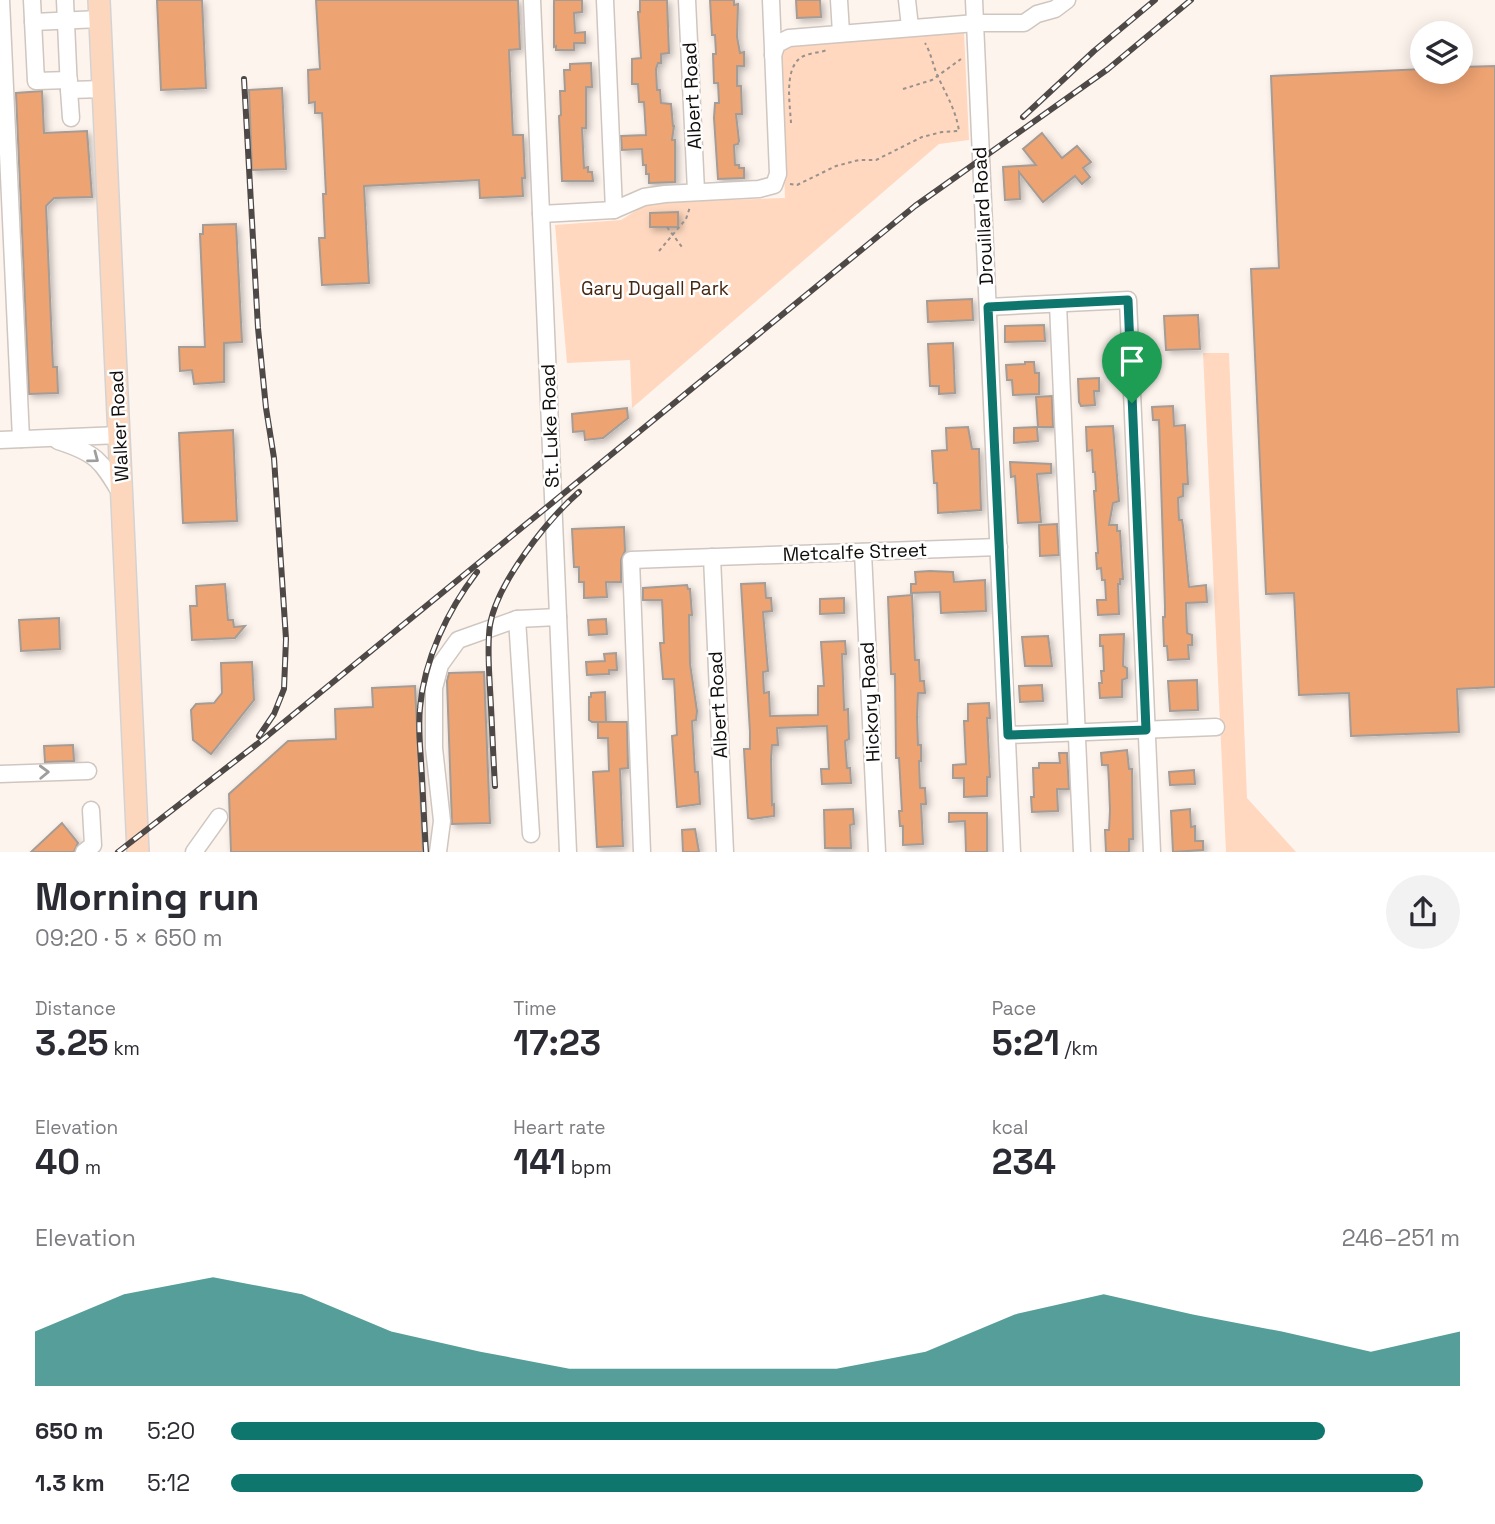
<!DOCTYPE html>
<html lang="en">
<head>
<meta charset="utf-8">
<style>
  body { margin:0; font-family:"Space Grotesk",sans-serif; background:#f2f2f3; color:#2b2b33; height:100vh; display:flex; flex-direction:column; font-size:26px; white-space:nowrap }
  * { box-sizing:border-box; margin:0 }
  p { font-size:23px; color:#7c7c81 }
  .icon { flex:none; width:38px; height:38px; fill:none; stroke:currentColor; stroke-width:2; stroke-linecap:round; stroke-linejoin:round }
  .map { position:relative; height:852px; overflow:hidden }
  .panel { display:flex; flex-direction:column; background:#fff; flex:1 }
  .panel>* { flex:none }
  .tools { position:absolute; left:1410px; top:21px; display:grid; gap:14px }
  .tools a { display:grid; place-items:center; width:63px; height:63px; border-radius:50%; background:#fff; box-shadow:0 4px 18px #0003; font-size:35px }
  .pin { position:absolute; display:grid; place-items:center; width:60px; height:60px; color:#fff; margin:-72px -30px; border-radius:50% 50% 50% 0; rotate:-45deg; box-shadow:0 0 7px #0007 }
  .pin .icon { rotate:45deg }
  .round { display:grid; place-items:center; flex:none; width:74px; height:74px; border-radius:37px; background:#f2f2f3 }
  .head { display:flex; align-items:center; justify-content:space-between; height:119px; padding:0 35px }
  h1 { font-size:38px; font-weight:700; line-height:52px }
  .stats { display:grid; grid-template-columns:repeat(3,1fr); gap:10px; height:119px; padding:7px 35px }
  .stats div { display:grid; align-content:center }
  .stats b { font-size:35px; font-weight:700 }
  .stats small { font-size:19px; font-weight:400 }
  .stats p { font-size:19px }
  .chart { height:196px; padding:14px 35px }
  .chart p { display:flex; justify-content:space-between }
  .chart svg { width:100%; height:126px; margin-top:7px; fill:#0f766e; opacity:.7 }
  ul { padding:0 35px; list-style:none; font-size:23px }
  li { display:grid; grid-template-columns:112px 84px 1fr; align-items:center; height:52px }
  li i { height:18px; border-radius:9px; background:#0f766e }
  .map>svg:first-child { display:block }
  .green { fill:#ffd8bf }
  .building { fill:#eea372; stroke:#a59c96; stroke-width:2; filter:url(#shadow) }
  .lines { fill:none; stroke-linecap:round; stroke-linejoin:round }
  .minor-casing { stroke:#cfc6c0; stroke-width:19 }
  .major-casing { stroke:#d4d3d3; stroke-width:24 }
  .path { stroke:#98918d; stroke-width:2; stroke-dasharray:3.5 3.5; stroke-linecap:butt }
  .minor { stroke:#fff; stroke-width:16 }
  .major { stroke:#fcd7bd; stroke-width:21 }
  .rail-casing { stroke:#4e4946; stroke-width:6 }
  .rail { stroke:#fff; stroke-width:3.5; stroke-dasharray:10; stroke-linecap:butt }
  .oneway { stroke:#9f9e9d }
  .route-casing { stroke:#fff; stroke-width:14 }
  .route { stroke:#0f766e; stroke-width:9 }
  .labels { text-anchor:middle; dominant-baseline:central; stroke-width:5; stroke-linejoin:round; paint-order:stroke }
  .street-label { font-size:19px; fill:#0f0c0a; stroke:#fff }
  .park-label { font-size:19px; fill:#462712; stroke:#fff }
</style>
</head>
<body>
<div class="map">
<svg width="1495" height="852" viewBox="0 0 1495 852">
  <defs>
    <filter id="shadow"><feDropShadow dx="3" dy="3" stdDeviation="3.5" flood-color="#0004"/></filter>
  </defs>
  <rect width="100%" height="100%" fill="#fef4ee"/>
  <!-- green -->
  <g class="green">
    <polygon points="964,32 969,140 939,144 632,408 630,360 567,363 555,225 621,220 648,203 785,198 780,57 788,45"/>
    <polygon points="1203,353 1229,353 1247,798 1296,852 1226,852"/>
  </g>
  <!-- building -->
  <g class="building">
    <polygon points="157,0 202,0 206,88 161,90"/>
    <polygon points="316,0 518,0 520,49 509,50 513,135 523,135 525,178 522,178 523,196 480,198 479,180 364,186 369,283 322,285 319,238 325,238 323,194 326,194 322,113 315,113 315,102 309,103 308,70 320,69"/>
    <polygon points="554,0 582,0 582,12 574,13 575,33 585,32 585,43 574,43 574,50 556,50 556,46 554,47"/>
    <polygon points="640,0 667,0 669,53 661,54 661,63 658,63 656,69 657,90 660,90 661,103 671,104 673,126 674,126 672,140 675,140 675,182 649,183 649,174 646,174 646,165 643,165 642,149 622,150 621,136 646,135 644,102 639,102 638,84 632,84 632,59 641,58 638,12 640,12"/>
    <polygon points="710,0 734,0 734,5 738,4 737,37 740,53 744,52 744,66 737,66 737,86 741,86 742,114 736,114 739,141 738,144 734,145 735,165 739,165 739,168 744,168 744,178 718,179 714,118 715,103 719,103 718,83 714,83 713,54 716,54 715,35 712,35"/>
    <polygon points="796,0 820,0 821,17 797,18"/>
    <polygon points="591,63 592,87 586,87 586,128 582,128 584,168 588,167 588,172 592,172 593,181 562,181 559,116 561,115 560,91 565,91 564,70 570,70 570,64"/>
    <polygon points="1495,66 1495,687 1457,689 1459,732 1351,736 1349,693 1299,695 1294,593 1266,594 1251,269 1279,268 1271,76 1423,69 1423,72 1461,72 1461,67"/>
    <polygon points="282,88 286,169 252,170 249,90"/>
    <polygon points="42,91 44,133 87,131 92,197 54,198 46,206 53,367 57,367 58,393 29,394 16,93"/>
    <polygon points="1042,133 1062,158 1077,146 1091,162 1083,168 1090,177 1082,184 1075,176 1043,202 1019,172 1020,199 1005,200 1003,167 1036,165 1023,149"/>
    <polygon points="678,212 678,227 650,227 650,213"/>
    <polygon points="236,224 242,342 224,343 224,382 194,384 192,370 180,371 179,347 205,347 200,234 203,234 203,225"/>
    <polygon points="972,299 973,320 928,322 927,301"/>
    <polygon points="1198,315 1200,349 1166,350 1164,316"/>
    <polygon points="1044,325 1045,341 1005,342 1005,326"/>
    <polygon points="953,343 955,393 939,394 939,386 930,386 928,344"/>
    <polygon points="1025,362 1034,362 1035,373 1039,373 1039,394 1013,395 1012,380 1007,380 1006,365 1025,364"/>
    <polygon points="1099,378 1099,391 1094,391 1095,405 1081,406 1079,402 1078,379"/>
    <polygon points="1052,396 1053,427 1038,427 1036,397"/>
    <polygon points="1173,406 1174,426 1185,425 1188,484 1183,484 1183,496 1178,498 1179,520 1182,520 1183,526 1189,587 1206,585 1207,602 1186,603 1187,633 1192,635 1192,645 1188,645 1189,659 1168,660 1167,646 1164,646 1163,617 1165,617 1165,607 1159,420 1153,420 1152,407"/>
    <polygon points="627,408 628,418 603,438 585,440 584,431 573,432 572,414"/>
    <polygon points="1113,426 1119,501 1113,503 1109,525 1117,525 1117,531 1120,531 1123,579 1120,579 1120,584 1118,584 1119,614 1098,615 1097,600 1106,600 1105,580 1102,580 1101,568 1097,569 1096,553 1098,553 1094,491 1096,491 1095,472 1093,472 1092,450 1087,451 1086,427"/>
    <polygon points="968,427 972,449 979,449 981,510 938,513 937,483 934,483 932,451 947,450 946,428"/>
    <polygon points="1037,427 1038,441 1014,443 1014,428"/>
    <polygon points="233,430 237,521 183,523 179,433"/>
    <polygon points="1010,462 1051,464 1051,473 1037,474 1041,522 1018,523 1015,476 1011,477"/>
    <polygon points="1057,524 1059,555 1040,556 1039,525"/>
    <polygon points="624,527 625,551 621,560 621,582 606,582 607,597 584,598 584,582 579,582 579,567 574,567 572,529"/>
    <polygon points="930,571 953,572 954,582 985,580 986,611 941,613 940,592 911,593 911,584 916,584 915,572"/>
    <polygon points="765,583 766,598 771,598 772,611 763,612 768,671 763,672 764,693 769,692 770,716 818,715 818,686 824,686 821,642 845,641 846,654 842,654 844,705 844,710 848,709 849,739 845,741 847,768 850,768 851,783 822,784 821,769 829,769 827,726 777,728 778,745 772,745 771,759 772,805 774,804 774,816 752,819 748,818 744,749 750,749 750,732 741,584"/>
    <polygon points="225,584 228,620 233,620 234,627 245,626 235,638 192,640 190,606 197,606 196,586"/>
    <polygon points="687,585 688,589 690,589 692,615 689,615 690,664 697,711 696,720 692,721 695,772 698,772 700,804 677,807 672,736 677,735 674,679 663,679 660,643 664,643 662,600 643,600 643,588"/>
    <polygon points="912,595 915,660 919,660 920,681 924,681 925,693 918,693 917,717 918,745 921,745 921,761 919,761 920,788 925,788 926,804 921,804 923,844 903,845 903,826 900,826 899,811 902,811 899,758 896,758 895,674 891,674 888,597"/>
    <polygon points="844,598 844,613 820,614 820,599"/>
    <polygon points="59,618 60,649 21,651 19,620"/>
    <polygon points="606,619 607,634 589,635 588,620"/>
    <polygon points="1124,634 1123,666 1127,668 1127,678 1122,680 1122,697 1100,698 1099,683 1102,683 1101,671 1104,671 1103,646 1100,646 1100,635"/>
    <polygon points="1048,636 1052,666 1025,666 1022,637"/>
    <polygon points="616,653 617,670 609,670 609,674 587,675 586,662 605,661 604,654"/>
    <polygon points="252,662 254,700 211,754 193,740 191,710 196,704 214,703 222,693 221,663"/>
    <polygon points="484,672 490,823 452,824 447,681 449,673"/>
    <polygon points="1197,680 1198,710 1170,711 1168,681"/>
    <polygon points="1042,685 1043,701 1020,702 1019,686"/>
    <polygon points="415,686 423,852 231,852 229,794 288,741 336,739 335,709 373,707 372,688"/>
    <polygon points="605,692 606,722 592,722 589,720 589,697 591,697 591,693"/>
    <polygon points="989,703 990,718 987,718 990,777 987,777 987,796 964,797 964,778 953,778 953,765 966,764 964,721 968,721 968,704"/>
    <polygon points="598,722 627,722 628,768 620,769 623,846 597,847 593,772 609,771 608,738 598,738"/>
    <polygon points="73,745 74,761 45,762 44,746"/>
    <polygon points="1127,750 1129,769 1132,769 1133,839 1129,839 1129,852 1106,852 1105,830 1109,830 1110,810 1109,784 1108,765 1102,765 1101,753"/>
    <polygon points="1059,753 1067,753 1069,789 1057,789 1058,811 1032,812 1031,797 1034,797 1033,768 1039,768 1039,763 1060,763"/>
    <polygon points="1194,770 1195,784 1170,785 1169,772"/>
    <polygon points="853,809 854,824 850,825 851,848 825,848 824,810"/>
    <polygon points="1190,809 1191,827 1195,826 1195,841 1203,841 1203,850 1173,852 1171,811"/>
    <polygon points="949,813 987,813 987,852 966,852 965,821 949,822"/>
    <polygon points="62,823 78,843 74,852 31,852"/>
    <polygon points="695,829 699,852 683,852 682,830"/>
  </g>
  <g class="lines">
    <defs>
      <g id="minor">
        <polyline points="1,0 21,439"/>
        <polyline points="32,0 36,81 69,80"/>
        <polyline points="65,0 69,90 104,89"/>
        <polyline points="532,0 568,852"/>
        <polyline points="605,0 614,210"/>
        <polyline points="687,0 696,191"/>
        <polyline points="839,0 841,33"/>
        <polyline points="907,0 910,27"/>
        <polyline points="974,0 1012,852"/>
        <polyline points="33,22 100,19"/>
        <polyline points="773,55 777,44 789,38 976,23 1024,23 1037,14 1055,9 1067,0"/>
        <polyline points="69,90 71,118"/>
        <polyline points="541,214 614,210 644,197 665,194 759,189 774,185 778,174 771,0"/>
        <polyline points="1058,304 1082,852"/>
        <polyline points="988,307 1128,300 1152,852"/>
        <polyline points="0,440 120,435"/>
        <path d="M 58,441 C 96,453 101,460 121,494"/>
        <polyline points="863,552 877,852"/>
        <polyline points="712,557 725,852"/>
        <polyline points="517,619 531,834"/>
        <polyline points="1008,735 1216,727"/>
        <polyline points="0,774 88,771"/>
        <polyline points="84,852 93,845 91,810"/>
        <polyline points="194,852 219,817"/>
        <polyline points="438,852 442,821 434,748 434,688 440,665 458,640 517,619 558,617"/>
        <polyline points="642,852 631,560 999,547"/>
      </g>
      <polyline id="major" points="99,0 138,852"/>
    </defs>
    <!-- minor casing -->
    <use href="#minor" class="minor-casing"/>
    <!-- major casing -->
    <use href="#major" class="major-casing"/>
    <!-- path -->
    <g class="path">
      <polyline points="903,89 932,80 961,59"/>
      <path d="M 791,123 C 790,104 784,71 800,58 C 807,53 819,53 827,50"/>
      <path d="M 790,184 L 797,185 L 836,166 L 859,160 L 876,160 L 922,137 L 942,132 L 959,131 C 956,111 948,98 939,79 C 933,67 932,55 925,43"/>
      <polyline points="667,227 682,247"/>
      <polyline points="659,251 686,219 690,207"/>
    </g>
    <!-- minor -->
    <use href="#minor" class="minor"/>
    <!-- major -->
    <use href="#major" class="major"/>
    <defs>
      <g id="rail">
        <polyline points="244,79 258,328 266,408 274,458 286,639 284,689 274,714 259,736"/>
        <polyline points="1023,117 1094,51 1155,0"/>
        <path d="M 495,786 C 493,754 492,722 490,689 C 489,668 487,646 490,625 C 497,583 547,520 579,492"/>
        <polyline points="118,852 261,741 915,206 1108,69 1191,0"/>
        <path d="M 426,852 C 424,822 423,792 421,761 C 420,744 418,726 420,708 C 424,659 448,610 477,572"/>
      </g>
    </defs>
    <!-- rail casing -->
    <use href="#rail" class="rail-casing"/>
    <!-- rail -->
    <use href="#rail" class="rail"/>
  </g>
  <!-- one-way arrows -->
  <defs><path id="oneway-chevron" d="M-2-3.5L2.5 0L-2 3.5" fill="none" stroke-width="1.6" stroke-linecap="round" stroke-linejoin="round" transform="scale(1.75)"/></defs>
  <g class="oneway">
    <use href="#oneway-chevron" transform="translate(94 458) rotate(37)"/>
    <use href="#oneway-chevron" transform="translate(44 772) rotate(-2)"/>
  </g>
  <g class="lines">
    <defs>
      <polygon id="route" points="1128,300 1146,730 1008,735 988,307"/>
    </defs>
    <!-- route casing -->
    <use href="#route" class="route-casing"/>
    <!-- route -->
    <use href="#route" class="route"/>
  </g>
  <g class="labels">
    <!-- street labels -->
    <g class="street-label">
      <text transform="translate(692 96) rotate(-93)">Albert Road</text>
      <text transform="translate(983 216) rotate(-93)">Drouillard Road</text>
      <text transform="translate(119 426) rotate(-93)">Walker Road</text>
      <text transform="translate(550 426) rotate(-92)">St. Luke Road</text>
      <text transform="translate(855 552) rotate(-2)">Metcalfe Street</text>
      <text transform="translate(870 702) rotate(-93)">Hickory Road</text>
      <text transform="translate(718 705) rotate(-93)">Albert Road</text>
    </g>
    <!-- park labels -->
    <g class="park-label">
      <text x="655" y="288">Gary Dugall Park</text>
    </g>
  </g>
</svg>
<div class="tools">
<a><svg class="icon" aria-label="layers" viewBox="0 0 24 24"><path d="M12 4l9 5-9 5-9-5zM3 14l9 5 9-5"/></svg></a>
</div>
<div class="pin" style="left:1132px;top:403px;background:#1e9e55"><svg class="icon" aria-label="arrive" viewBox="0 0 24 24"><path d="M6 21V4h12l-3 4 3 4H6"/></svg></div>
</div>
<section class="panel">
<div class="head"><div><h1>Morning run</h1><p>09:20 · 5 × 650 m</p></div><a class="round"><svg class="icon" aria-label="share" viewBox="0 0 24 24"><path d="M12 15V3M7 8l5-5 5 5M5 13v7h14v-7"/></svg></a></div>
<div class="stats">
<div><p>Distance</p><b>3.25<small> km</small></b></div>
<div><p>Time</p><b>17:23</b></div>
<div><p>Pace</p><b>5:21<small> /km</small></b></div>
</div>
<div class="stats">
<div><p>Elevation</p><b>40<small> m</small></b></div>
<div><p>Heart rate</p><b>141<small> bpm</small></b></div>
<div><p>kcal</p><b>234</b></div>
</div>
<div class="chart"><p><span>Elevation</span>246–251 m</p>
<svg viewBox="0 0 160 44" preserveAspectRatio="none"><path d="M0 44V25L10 12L20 6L30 12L40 25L50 32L60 38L70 38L80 38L90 38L100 32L110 19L120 12L130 19L140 25L150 32L160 25V44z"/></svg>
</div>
<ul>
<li><b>650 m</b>5:20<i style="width:89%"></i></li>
<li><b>1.3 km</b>5:12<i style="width:97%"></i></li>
</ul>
</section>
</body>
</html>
